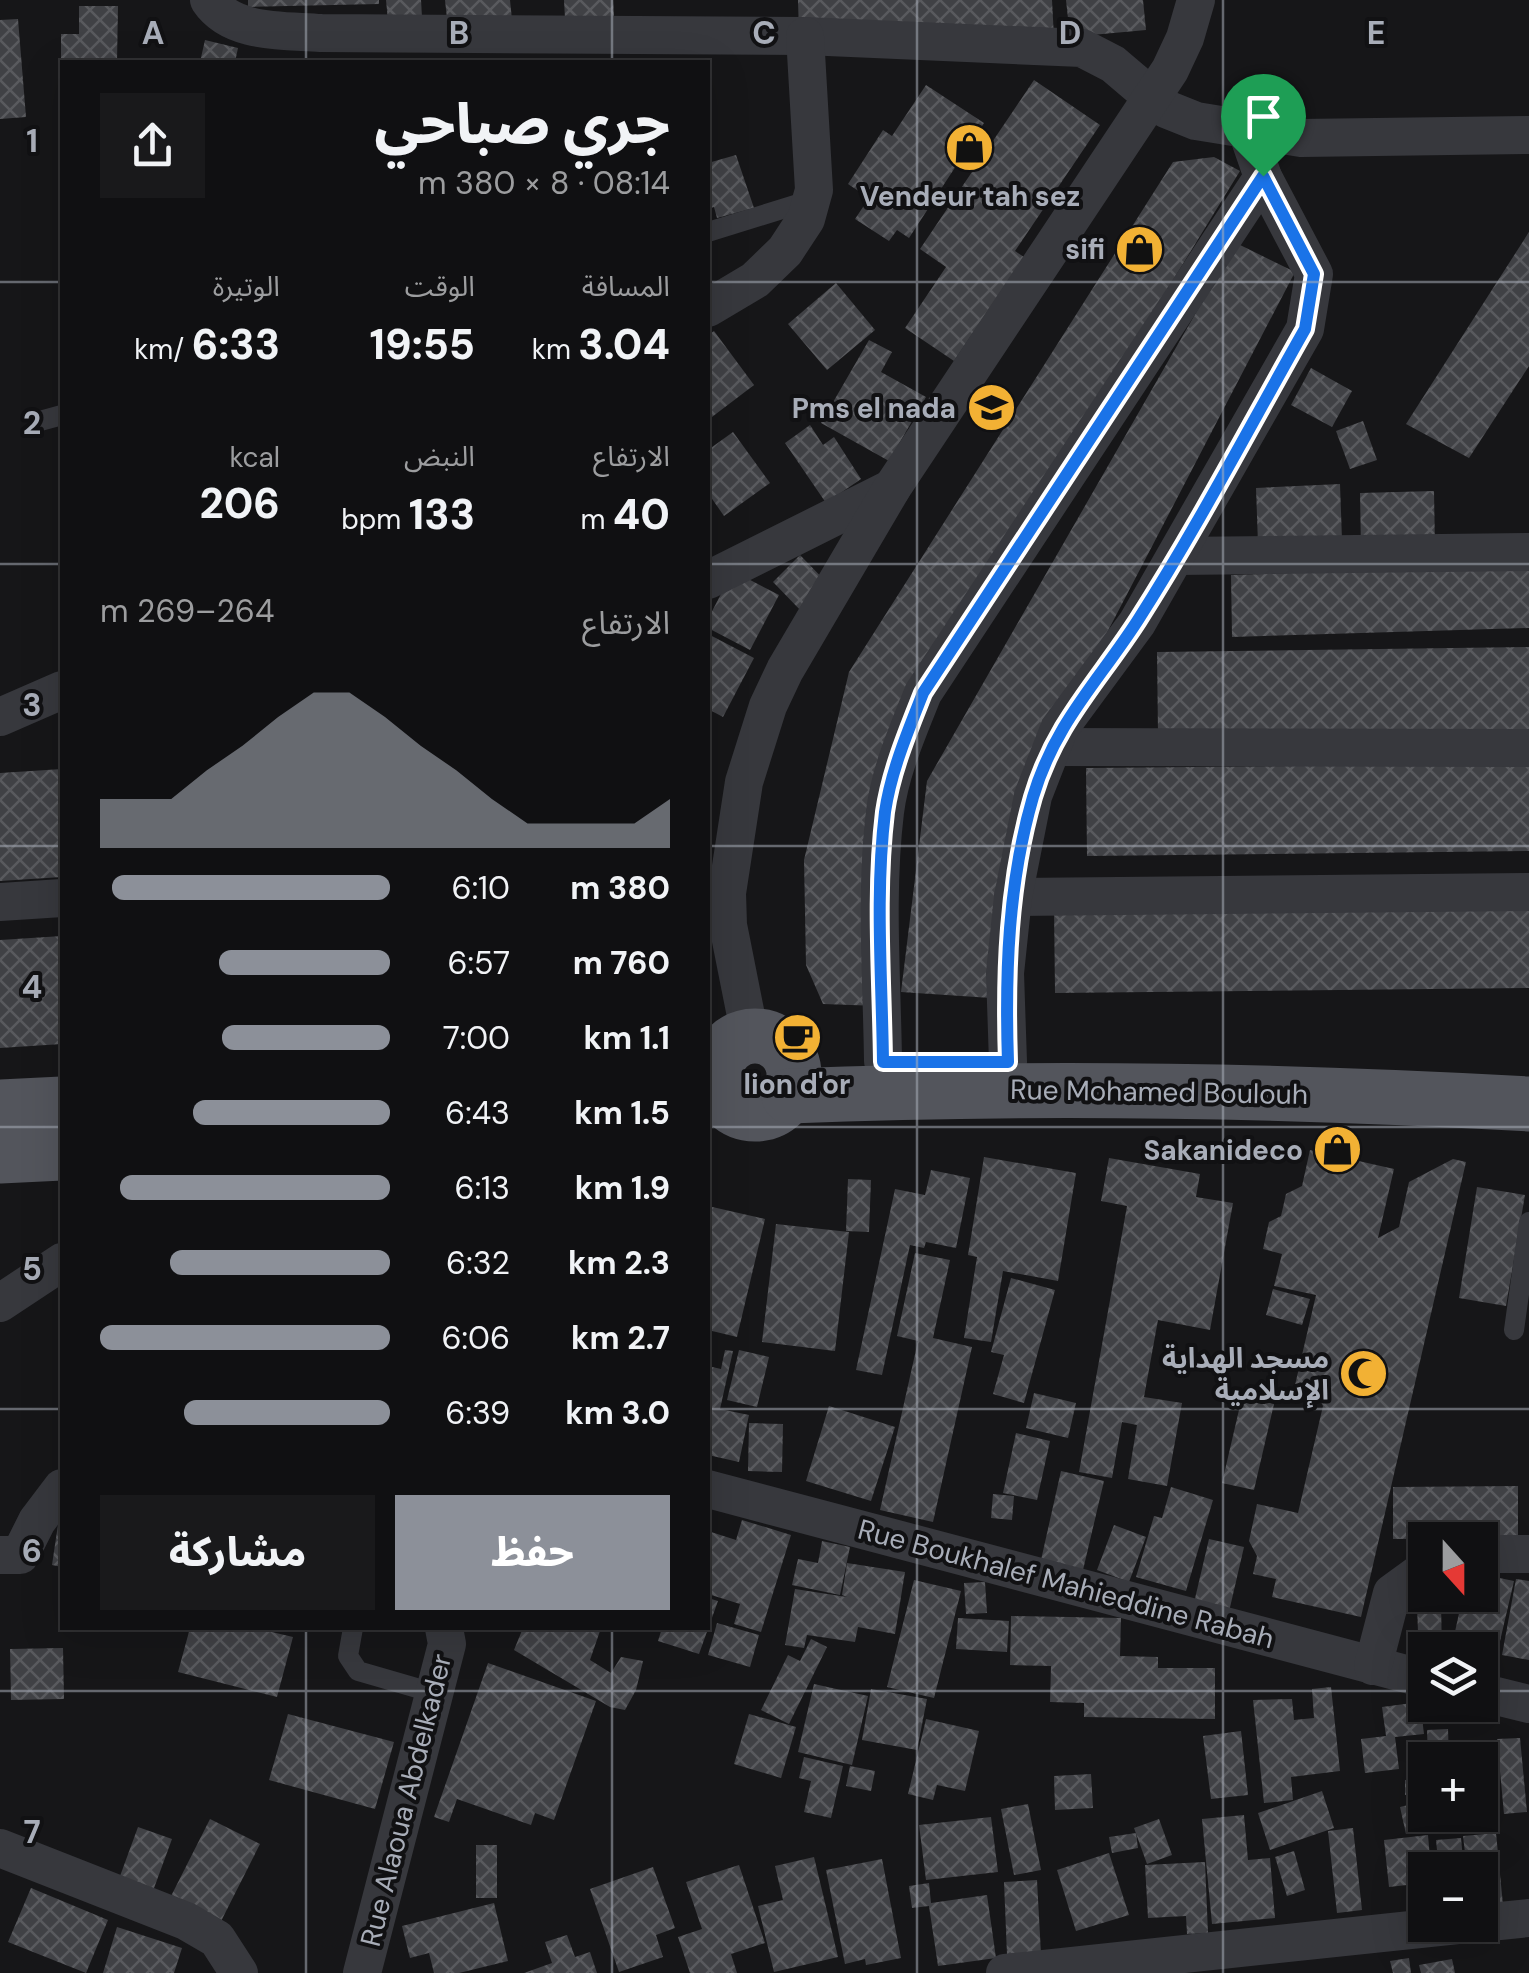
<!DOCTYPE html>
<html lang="ar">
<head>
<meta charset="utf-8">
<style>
  body { margin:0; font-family:"DM Sans","Noto Sans Arabic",sans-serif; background:#19191b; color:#f1f3f6; direction:rtl; height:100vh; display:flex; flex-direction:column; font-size:38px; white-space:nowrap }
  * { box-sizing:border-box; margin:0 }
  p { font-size:32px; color:#9c9d9f }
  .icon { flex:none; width:55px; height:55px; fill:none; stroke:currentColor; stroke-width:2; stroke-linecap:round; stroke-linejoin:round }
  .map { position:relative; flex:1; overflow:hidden; direction:ltr }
  .panel { position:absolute; left:60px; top:60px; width:650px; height:1570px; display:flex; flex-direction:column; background:#101012; border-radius:0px; box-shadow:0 10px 40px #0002,0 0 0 2px #303032; direction:rtl }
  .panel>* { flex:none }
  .needle { width:65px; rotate:159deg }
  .controls { position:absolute; left:1408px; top:1522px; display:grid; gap:20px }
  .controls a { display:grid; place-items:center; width:90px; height:90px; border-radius:0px; background:#101012; box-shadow:0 10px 40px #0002,0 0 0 2px #303032; font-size:50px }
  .pin { position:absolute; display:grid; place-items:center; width:85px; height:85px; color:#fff; margin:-102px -42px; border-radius:50% 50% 50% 0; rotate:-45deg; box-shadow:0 0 10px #0007 }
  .pin .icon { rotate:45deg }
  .round { display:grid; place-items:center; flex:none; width:105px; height:105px; border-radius:0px; background:#19191b }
  .headline { display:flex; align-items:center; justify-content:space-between; height:170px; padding:0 40px }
  h1 { font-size:55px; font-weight:800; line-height:75px }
  .figures { display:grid; grid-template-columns:repeat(3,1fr); gap:15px; height:170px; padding:10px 40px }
  .figures div { display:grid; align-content:center }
  .figures b { font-size:42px; font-weight:800 }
  .figures small { font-size:28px; font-weight:400 }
  .figures p { font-size:28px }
  .chart { height:280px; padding:20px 40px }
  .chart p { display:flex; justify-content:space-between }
  .chart svg { width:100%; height:180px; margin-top:10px; fill:#8c9099; opacity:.7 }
  .action { display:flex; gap:20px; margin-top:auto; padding:20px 40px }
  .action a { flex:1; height:115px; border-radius:0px; background:#8c9099; color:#fff; font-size:40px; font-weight:800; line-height:115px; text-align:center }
  .action a+a { background:#19191b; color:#f1f3f6 }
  ul { padding:0 40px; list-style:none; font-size:32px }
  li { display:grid; grid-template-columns:160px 120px 1fr; align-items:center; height:75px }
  li i { height:25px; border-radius:12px; background:#8c9099 }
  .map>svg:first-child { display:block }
  .building { fill:url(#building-cross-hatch) }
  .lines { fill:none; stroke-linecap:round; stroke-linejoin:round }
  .service { stroke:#37383d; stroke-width:20 }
  .minor { stroke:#37383d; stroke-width:38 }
  .primary { stroke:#53555c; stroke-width:55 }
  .route-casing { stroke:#fff; stroke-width:20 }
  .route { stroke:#1a73e8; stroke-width:12 }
  .grid { fill:none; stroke:#a8adb8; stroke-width:2.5; stroke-opacity:0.55 }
  .labels { text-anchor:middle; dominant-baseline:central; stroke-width:8; stroke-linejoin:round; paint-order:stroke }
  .poi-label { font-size:28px; font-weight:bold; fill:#a8adb8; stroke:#111113; text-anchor:end }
  .street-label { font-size:28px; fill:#a8adb8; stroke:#111113 }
  .grid-label { font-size:32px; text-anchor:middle; font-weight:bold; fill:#a8adb8; stroke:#111113; stroke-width:8; stroke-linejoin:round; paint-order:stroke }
</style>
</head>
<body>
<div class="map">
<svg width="1529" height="1973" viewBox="0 0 1529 1973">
  <defs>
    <pattern id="building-cross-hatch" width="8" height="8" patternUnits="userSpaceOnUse" patternTransform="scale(2.5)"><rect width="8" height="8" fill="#404145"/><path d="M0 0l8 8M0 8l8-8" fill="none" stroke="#595a5e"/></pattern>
  </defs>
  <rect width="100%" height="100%" fill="#161618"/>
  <!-- building -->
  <g class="building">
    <polygon points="248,0 379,0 379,4 248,7"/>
    <polygon points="386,0 421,0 422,17 388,21"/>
    <polygon points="445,0 510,0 512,20 448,28"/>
    <polygon points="564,0 613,0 614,16 565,19"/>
    <polygon points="798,0 1052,0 1054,38 799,33"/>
    <polygon points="1066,0 1143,0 1146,30 1070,37"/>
    <polygon points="79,6 118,6 117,62 61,62 61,34 79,34"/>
    <polygon points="18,19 26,117 0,119 0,20"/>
    <polygon points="205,40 238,48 235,62 200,62"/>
    <polygon points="1034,80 1100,125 1015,251 1024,257 954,361 905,328 946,267 920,249"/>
    <polygon points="926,85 984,123 909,238 897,230 889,241 855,219 869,198 848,184 883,130 892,136"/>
    <polygon points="736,155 754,208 717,218 714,207 708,209 708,163"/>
    <polygon points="1214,157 1240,171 912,705 879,1006 823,1004 806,965 804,860 849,672 1173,162"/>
    <polygon points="1529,232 1529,366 1469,458 1406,424"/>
    <polygon points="1236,243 1295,272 1013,813 991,998 901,992 927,781"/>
    <polygon points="836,283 875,330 827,370 788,324"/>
    <polygon points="714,331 754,385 708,420 708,335"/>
    <polygon points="869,340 892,352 881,372 926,397 889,461 821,423"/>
    <polygon points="1311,368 1352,391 1332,427 1291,405"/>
    <polygon points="1363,421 1377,460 1350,469 1336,431"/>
    <polygon points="810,425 823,445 834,437 861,479 826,503 785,443"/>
    <polygon points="733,432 770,483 724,516 708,493 708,450"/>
    <polygon points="1340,484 1342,540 1258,544 1256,488"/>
    <polygon points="1434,491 1435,548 1361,550 1360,493"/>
    <polygon points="800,555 832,588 805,615 773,582"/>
    <polygon points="1529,566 1529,628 1232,637 1231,575"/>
    <polygon points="733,571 779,595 750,650 708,628 708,619"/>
    <polygon points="708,634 754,658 723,717 708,709"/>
    <polygon points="1529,647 1529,729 1158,734 1157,652"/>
    <polygon points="1529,764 1529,851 1087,856 1086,768"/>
    <polygon points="62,769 62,877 0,881 0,773"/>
    <polygon points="1529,901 1529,988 1055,993 1054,906"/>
    <polygon points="62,936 62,1044 0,1048 0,940"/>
    <polygon points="1310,1150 1394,1169 1378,1238 1399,1227 1409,1182 1453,1159 1466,1162 1361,1617 1272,1597 1276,1579 1253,1574 1257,1556 1249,1541 1257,1504 1298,1513 1323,1406 1314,1389 1295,1385 1316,1295 1274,1286 1282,1254 1263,1249 1269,1222 1281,1216 1286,1194 1302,1186"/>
    <polygon points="984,1157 1076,1173 1058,1281 1003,1271 991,1342 964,1338 977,1257 968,1255"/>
    <polygon points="1109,1158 1200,1174 1196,1197 1233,1203 1210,1330 1158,1320 1144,1397 1182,1403 1167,1486 1128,1479 1137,1425 1122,1422 1112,1478 1079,1472 1127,1206 1101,1201"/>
    <polygon points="931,1170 970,1178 956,1248 926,1242 924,1248 910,1245 882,1375 856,1370 895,1189 925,1195"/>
    <polygon points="848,1179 871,1180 869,1232 846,1231"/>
    <polygon points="1477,1187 1525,1195 1506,1306 1459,1298"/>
    <polygon points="708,1206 765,1219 737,1337 708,1330"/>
    <polygon points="776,1224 849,1232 835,1351 762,1342"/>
    <polygon points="915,1253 950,1260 933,1338 972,1347 933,1522 880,1510 918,1341 897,1336"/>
    <polygon points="1011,1278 1055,1290 1024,1403 993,1394 1004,1355 991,1352"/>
    <polygon points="1273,1289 1310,1299 1302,1325 1266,1315"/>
    <polygon points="725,1350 733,1351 720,1409 749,1415 739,1462 708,1455 708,1366 721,1369"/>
    <polygon points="739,1350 769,1357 757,1407 727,1400"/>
    <polygon points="1034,1393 1076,1403 1068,1438 1026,1428"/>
    <polygon points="1242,1397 1274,1404 1254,1490 1222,1483"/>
    <polygon points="829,1406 895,1427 871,1501 806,1481"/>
    <polygon points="749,1423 783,1424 782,1472 748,1471"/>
    <polygon points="1016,1433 1050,1441 1037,1500 1003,1493"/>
    <polygon points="1061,1471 1104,1481 1083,1570 1041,1560"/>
    <polygon points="1518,1486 1518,1538 1393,1539 1393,1487"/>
    <polygon points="1171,1487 1213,1500 1186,1591 1136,1577 1154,1516 1162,1518"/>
    <polygon points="993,1494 1014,1496 1012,1520 991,1518"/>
    <polygon points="60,1511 62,1511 62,1567 52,1565"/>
    <polygon points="742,1520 791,1535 761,1632 734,1624 740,1604 708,1594 708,1531 736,1540"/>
    <polygon points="1114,1525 1146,1537 1129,1582 1097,1570"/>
    <polygon points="1209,1539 1244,1547 1228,1616 1193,1607"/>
    <polygon points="822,1541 850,1547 840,1595 792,1585 798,1559 818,1563"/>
    <polygon points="847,1563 905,1572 895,1634 858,1627 855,1642 807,1635 804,1648 785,1645 795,1589 847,1597 842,1595"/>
    <polygon points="1480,1574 1514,1581 1490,1684 1480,1682 1480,1650 1451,1650 1463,1595 1480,1595"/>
    <polygon points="1516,1579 1529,1581 1529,1660 1502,1655"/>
    <polygon points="914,1580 961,1591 934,1698 887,1687"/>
    <polygon points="985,1582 987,1613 966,1614 964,1583"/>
    <polygon points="708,1598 718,1601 699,1654 658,1641 662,1628 708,1628"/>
    <polygon points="1441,1605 1442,1650 1425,1650 1425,1658 1419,1658 1417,1606"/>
    <polygon points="1011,1616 1121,1618 1120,1656 1158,1657 1158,1668 1215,1668 1215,1719 1084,1717 1084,1703 1050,1702 1051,1666 1010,1665"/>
    <polygon points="958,1618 1009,1621 1007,1652 956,1649"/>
    <polygon points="717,1623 759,1635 750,1667 708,1655"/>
    <polygon points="190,1628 255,1628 293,1637 277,1697 178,1672"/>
    <polygon points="523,1628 601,1628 590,1660 611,1673 621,1657 643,1661 636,1690 625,1710 610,1707 514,1650"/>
    <polygon points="811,1639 827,1647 789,1724 761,1710 788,1655 800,1661"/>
    <polygon points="63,1648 64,1699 11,1700 10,1649"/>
    <polygon points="488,1663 596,1701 554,1820 535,1813 531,1825 457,1799 449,1822 434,1817"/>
    <polygon points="814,1684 868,1696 852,1765 798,1752"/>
    <polygon points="1331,1687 1340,1771 1291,1777 1293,1800 1264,1803 1253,1700 1292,1699 1294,1720 1314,1718 1312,1689"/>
    <polygon points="871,1689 927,1699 917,1750 862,1740"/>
    <polygon points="1420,1702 1424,1734 1395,1737 1399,1769 1365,1773 1361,1739 1386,1736 1382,1707"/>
    <polygon points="288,1714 394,1742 375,1809 269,1780"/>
    <polygon points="749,1714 796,1727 781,1778 734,1764"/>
    <polygon points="926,1719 979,1731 965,1791 937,1785 933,1800 908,1794"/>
    <polygon points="1448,1729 1449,1760 1428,1760 1427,1730"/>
    <polygon points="1241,1731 1248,1795 1211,1799 1203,1736"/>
    <polygon points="1520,1738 1527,1812 1504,1814 1497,1739"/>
    <polygon points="804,1757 843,1766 831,1818 804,1812 811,1781 799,1778"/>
    <polygon points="850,1766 875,1771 871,1791 846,1786"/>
    <polygon points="1091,1774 1093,1808 1055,1810 1054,1776"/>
    <polygon points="1425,1779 1425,1794 1405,1795 1405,1780"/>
    <polygon points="1322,1791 1334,1828 1270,1850 1258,1813"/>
    <polygon points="1425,1801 1425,1815 1460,1815 1462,1823 1406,1834 1400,1807"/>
    <polygon points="1028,1804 1041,1870 1014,1875 1001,1809"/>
    <polygon points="1244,1815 1248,1860 1270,1858 1275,1918 1212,1924 1202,1819"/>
    <polygon points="991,1817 998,1872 926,1880 919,1825"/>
    <polygon points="210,1819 260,1844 214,1935 164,1910"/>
    <polygon points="1159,1819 1172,1855 1147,1864 1134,1828"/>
    <polygon points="138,1827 172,1839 150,1899 116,1887"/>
    <polygon points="1353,1828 1362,1910 1337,1913 1328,1831"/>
    <polygon points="1136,1833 1138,1848 1112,1853 1109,1837"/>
    <polygon points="1496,1833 1503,1905 1480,1908 1480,1870 1467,1870 1463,1836"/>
    <polygon points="1428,1835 1431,1870 1425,1870 1425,1883 1389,1887 1384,1840"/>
    <polygon points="1461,1838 1464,1870 1439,1870 1436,1840"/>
    <rect x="476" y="1845" width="21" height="53"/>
    <polygon points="1294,1851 1305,1890 1287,1896 1275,1857"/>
    <polygon points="1109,1853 1129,1915 1076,1931 1057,1870"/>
    <polygon points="814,1857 838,1957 774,1972 758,1906 783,1900 775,1866"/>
    <polygon points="882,1859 901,1958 866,1965 865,1959 845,1964 826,1870"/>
    <polygon points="1205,1862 1208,1933 1187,1934 1186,1916 1148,1918 1145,1865"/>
    <polygon points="739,1865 765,1943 731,1954 737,1973 690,1973 678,1937 702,1929 686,1882"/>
    <polygon points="653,1867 675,1928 656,1935 663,1957 619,1972 590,1889"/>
    <polygon points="1037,1880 1041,1954 1007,1955 1004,1882"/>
    <polygon points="929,1883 931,1903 987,1895 996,1958 938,1966 929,1906 912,1908 909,1886"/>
    <polygon points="31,1888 108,1920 86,1973 8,1942"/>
    <polygon points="494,1903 508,1961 459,1973 434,1973 429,1953 410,1958 402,1926"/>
    <polygon points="117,1927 182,1948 174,1973 103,1973"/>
    <polygon points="567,1935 575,1957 590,1952 597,1973 524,1973 552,1963 545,1942"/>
    <polygon points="1409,1958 1411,1973 1393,1973 1390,1961"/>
    <polygon points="1452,1959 1455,1973 1421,1973 1419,1965"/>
  </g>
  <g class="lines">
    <!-- service -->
    <g class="service">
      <polyline points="708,232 811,200"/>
      <polyline points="40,421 62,415"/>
      <polyline points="1514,1330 1529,1222"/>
      <polyline points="353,1628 348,1656 358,1671 434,1693"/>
    </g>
    <!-- minor -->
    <g class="minor">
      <path d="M 209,0 C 232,34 283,30 321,33 L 805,36 L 1082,48 L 1113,64 L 1166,109 L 1196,121 L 1301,138 L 1529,135"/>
      <polyline points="708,308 755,280 785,251 806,219 814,190 805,36"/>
      <polyline points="1176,556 1529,552"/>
      <polyline points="708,580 892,488"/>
      <polyline points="0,717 62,690"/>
      <polyline points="1053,747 1529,748"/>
      <polyline points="1013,897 1529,892"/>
      <polyline points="0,902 62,898"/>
      <polyline points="750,1036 728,925 727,893 744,782 768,706 785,670 892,488 1170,70 1185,38 1196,0"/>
      <path d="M 883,1061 C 882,979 875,894 885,812 C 890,771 908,731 923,693 L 1263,177"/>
      <polyline points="1008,1062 1005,973 1013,897 1033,796 1059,729 1137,623 1305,329 1314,274 1263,177 1247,131"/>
      <polyline points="0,1303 62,1262"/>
      <polyline points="708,1489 1425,1679"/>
      <polyline points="1480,1554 1529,1554"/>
      <polyline points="0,1555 20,1555 37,1521 62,1488"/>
      <polyline points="1373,1666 1392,1593 1425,1569"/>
      <polyline points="1480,1692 1529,1704"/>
      <polyline points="0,1848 186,1921 217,1939 239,1973"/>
      <polyline points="1480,1923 1529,1918"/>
      <polyline points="362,1973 447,1644 444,1628"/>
      <polyline points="1005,1973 1458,1925"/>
    </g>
    <!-- primary -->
    <g class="primary">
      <circle cx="755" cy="1075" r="39"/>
      <path d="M 789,1096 C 1036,1086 1282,1090 1529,1104"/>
      <polyline points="0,1107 62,1104"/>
      <polyline points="0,1156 62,1153"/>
    </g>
  </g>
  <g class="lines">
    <defs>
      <path id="route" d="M 1263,176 L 1314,274 L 1305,329 C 1250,426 1198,526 1138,620 C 1098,682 1055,723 1033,797 C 1008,883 1005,973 1008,1062 L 883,1062 C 882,979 875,894 885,812 C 891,771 908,731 923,693 Z"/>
    </defs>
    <!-- route casing -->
    <use href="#route" class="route-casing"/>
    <!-- route -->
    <use href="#route" class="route"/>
  </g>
  <!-- grid -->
  <path class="grid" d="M 306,0 L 306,62M 612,0 L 612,62M 917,0 L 917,1973M 1223,0 L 1223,1973M 0,282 L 62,282M 708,282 L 1529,282M 0,564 L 62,564M 708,564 L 1529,564M 0,846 L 62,846M 708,846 L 1529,846M 0,1127 L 62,1127M 708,1127 L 1529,1127M 0,1409 L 62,1409M 708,1409 L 1529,1409M 306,1628 L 306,1973M 612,1628 L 612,1973M 0,1691 L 1425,1691M 1480,1691 L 1529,1691"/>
  <!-- icons -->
  <defs>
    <symbol id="shop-disc" viewBox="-11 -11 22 22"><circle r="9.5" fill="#f2b134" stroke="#111113"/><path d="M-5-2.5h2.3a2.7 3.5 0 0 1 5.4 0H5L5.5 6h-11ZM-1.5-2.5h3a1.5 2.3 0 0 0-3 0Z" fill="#111"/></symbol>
    <symbol id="school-disc" viewBox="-11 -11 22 22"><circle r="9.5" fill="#f2b134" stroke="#111113"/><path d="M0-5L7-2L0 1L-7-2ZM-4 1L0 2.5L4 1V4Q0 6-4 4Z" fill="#111"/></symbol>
    <symbol id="cafe-disc" viewBox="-11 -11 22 22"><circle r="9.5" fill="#f2b134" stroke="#111113"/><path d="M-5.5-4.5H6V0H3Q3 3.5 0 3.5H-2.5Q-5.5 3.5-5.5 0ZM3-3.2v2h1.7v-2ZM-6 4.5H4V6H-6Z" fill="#111"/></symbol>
    <symbol id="mosque-disc" viewBox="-11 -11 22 22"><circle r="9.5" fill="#f2b134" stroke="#111113"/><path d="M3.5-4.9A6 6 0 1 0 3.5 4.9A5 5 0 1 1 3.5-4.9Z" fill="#111"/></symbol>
  </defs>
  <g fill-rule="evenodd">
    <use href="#shop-disc" x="942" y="120" width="55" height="55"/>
    <use href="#shop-disc" x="1112" y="222" width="55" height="55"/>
    <use href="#school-disc" x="964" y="380" width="55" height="55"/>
    <use href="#cafe-disc" x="770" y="1010" width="55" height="55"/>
    <use href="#shop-disc" x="1310" y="1122" width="55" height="55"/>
    <use href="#mosque-disc" x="1336" y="1346" width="55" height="55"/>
  </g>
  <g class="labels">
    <!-- poi labels -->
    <g class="poi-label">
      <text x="970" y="196" text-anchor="middle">Vendeur tah sez</text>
      <text x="1105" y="249">sifi</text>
      <text x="956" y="408">Pms el nada</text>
      <text x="797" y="1084" text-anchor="middle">lion d'or</text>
      <text x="1303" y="1150">Sakanideco</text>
      <text x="1329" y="1358">مسجد الهداية<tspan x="1329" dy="32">الإسلامية</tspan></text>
    </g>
    <!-- street labels -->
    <g class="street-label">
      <text transform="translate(1159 1092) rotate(1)">Rue Mohamed Boulouh</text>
      <text transform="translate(1066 1584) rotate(15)">Rue Boukhalef Mahieddine Rabah</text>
      <text transform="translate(406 1800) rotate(-76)">Rue Alaoua Abdelkader</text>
    </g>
  </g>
  <g class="grid-label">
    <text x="153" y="44">A</text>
    <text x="459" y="44">B</text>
    <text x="764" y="44">C</text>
    <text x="1070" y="44">D</text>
    <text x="1376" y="44">E</text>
    <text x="32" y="152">1</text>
    <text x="32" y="434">2</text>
    <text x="32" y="716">3</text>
    <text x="32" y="998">4</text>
    <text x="32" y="1280">5</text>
    <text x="32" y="1562">6</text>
    <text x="32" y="1843">7</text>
  </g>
</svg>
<div class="controls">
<a><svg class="needle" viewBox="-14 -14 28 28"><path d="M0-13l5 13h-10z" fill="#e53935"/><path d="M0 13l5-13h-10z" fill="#9c9d9f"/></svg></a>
<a><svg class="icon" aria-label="layers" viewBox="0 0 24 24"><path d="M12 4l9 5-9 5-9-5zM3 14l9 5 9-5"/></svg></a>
<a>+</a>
<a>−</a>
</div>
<div class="pin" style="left:1263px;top:176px;background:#1e9e55"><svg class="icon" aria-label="arrive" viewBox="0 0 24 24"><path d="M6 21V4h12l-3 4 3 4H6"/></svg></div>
<section class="panel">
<div class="headline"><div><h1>جري صباحي</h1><p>08:14 · 8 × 380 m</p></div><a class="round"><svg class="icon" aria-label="share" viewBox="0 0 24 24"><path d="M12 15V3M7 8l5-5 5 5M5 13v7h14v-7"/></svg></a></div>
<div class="figures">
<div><p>المسافة</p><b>3.04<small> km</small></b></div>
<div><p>الوقت</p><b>19:55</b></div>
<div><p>الوتيرة</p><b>6:33<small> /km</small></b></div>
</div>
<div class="figures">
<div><p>الارتفاع</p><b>40<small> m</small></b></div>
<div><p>النبض</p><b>133<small> bpm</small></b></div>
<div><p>kcal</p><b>206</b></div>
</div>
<div class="chart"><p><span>الارتفاع</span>264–269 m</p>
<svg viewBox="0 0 160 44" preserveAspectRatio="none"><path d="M0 44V32L10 32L20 32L30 25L40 19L50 12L60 6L70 6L80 12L90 19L100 25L110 32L120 38L130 38L140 38L150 38L160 32V44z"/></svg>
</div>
<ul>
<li><b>380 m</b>6:10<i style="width:96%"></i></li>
<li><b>760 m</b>6:57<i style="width:59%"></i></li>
<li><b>1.1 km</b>7:00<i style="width:58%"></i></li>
<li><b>1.5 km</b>6:43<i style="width:68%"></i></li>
<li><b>1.9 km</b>6:13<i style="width:93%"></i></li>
<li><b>2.3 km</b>6:32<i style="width:76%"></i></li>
<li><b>2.7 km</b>6:06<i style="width:100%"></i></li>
<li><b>3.0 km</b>6:39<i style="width:71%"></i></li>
</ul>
<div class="action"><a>حفظ</a><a>مشاركة</a></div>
</section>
</div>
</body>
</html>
